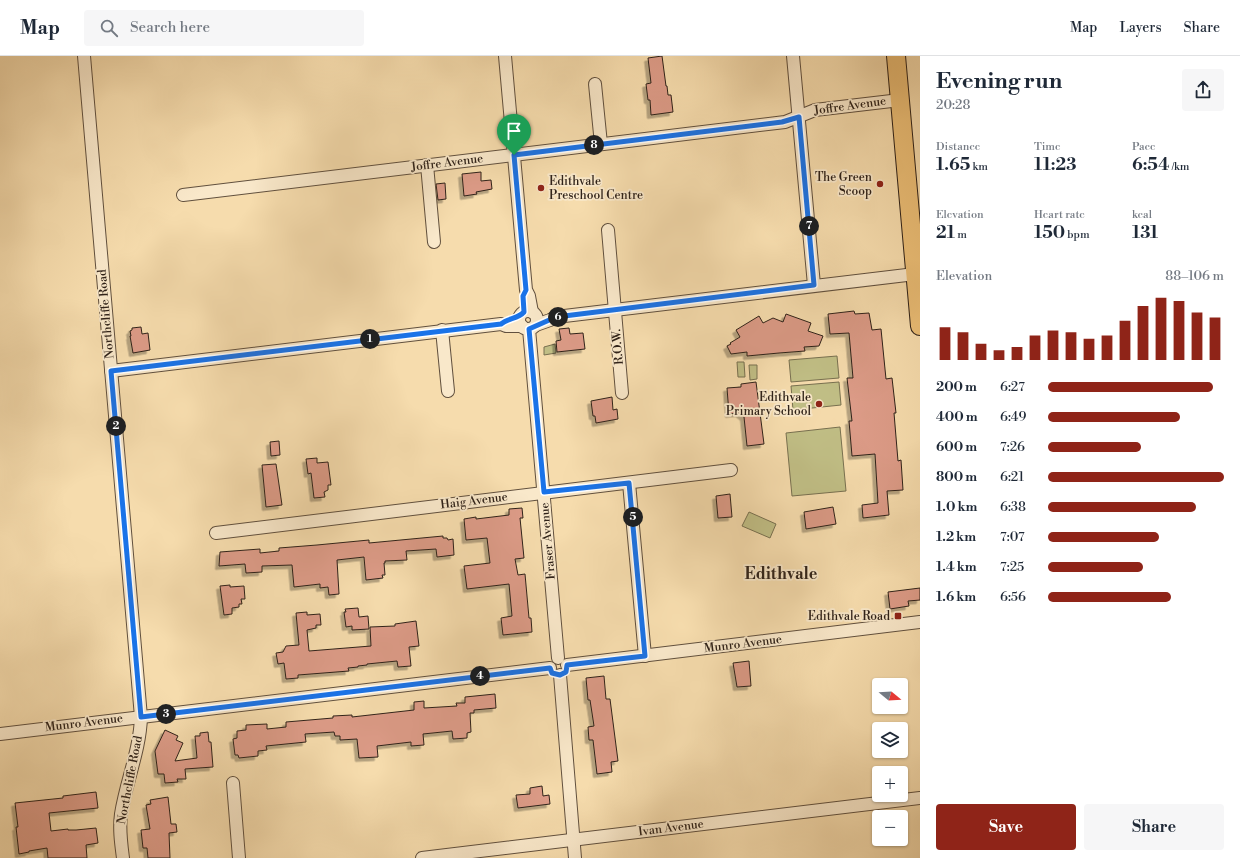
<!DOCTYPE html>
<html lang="en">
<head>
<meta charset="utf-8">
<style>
  body { margin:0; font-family:"Libre Bodoni",serif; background:#f6f6f7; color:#1f2937; height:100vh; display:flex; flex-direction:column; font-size:15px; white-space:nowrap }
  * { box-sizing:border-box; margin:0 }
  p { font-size:13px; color:#747a83 }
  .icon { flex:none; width:22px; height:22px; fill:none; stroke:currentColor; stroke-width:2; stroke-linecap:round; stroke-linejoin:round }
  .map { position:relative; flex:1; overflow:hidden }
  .drawer { display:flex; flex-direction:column; background:#fff; width:320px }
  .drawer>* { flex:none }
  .needle { width:26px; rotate:108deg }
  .tools { position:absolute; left:872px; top:622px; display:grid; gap:8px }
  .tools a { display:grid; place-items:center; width:36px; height:36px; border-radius:4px; background:#fff; box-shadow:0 1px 3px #0004; font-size:20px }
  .pin { position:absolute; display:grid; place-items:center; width:34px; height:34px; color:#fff; margin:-41px -17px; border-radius:50% 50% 50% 0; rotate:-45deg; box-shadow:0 0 4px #0007 }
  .pin .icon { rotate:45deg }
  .km { position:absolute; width:20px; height:20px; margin:-10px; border-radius:50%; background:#222; color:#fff; font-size:11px; line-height:20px; text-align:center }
  .round { display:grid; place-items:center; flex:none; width:42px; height:42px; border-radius:4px; background:#f6f6f7 }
  .head { display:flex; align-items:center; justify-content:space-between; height:68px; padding:0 16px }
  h1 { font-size:22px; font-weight:700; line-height:30px }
  .figures { display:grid; grid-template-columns:repeat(3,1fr); gap:6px; height:68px; padding:4px 16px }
  .figures div { display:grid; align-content:center }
  .figures b { font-size:17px; font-weight:700 }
  .figures small { font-size:11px; font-weight:400 }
  .figures p { font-size:11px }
  .chart { height:112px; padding:8px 16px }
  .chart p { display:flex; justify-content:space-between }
  .chart svg { width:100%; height:72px; margin-top:4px; stroke:#8f2418; stroke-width:6 }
  .primary-button { display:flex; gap:8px; margin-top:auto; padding:8px 16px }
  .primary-button a { flex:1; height:46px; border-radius:4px; background:#8f2418; color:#fff; font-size:16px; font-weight:700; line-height:46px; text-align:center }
  .primary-button a+a { background:#f6f6f7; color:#1f2937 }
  ul { padding:0 16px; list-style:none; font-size:13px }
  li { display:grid; grid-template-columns:64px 48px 1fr; align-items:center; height:30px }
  li i { height:10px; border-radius:5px; background:#8f2418 }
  header { display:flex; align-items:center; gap:24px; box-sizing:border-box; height:56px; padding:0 20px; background:#fff; border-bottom:1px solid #e0e1e3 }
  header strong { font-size:19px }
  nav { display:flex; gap:22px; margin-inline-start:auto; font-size:14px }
  .search { width:280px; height:36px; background:#f6f6f7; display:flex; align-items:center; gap:10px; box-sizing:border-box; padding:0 14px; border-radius:4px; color:#747a83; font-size:15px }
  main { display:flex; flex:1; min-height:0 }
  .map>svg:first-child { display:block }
  .green { fill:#c1bf86; stroke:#787050 }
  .building { fill:#dc9b87; stroke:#2f2219; filter:url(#shadow) }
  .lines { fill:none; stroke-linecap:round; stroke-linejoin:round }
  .minor-casing { stroke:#61503e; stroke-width:14 }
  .highway-casing { stroke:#2f2219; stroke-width:20 }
  .minor { stroke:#f9e8ca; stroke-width:12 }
  .highway { stroke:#ebbe76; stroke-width:18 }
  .route-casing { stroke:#fff; stroke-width:8 }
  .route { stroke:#1a73e8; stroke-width:5 }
  .poi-dot { fill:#8f2418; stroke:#f9e8ca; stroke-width:1.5 }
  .labels { text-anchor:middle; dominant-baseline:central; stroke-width:3.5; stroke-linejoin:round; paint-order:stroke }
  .street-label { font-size:12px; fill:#2f2219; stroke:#f9e8ca }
  .poi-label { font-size:12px; fill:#2f2219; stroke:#f9e8ca; text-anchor:end }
  .district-label { font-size:16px; font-weight:bold; fill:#2f2219; stroke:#f9e8ca }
</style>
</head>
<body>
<header>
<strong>Map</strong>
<div class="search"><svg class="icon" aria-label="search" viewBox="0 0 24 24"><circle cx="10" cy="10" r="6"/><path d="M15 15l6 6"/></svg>Search here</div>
<nav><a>Map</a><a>Layers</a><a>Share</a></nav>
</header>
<main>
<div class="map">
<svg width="920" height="802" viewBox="0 0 920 802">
  <defs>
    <filter id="shadow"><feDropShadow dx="-3.5" dy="3.5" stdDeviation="0" flood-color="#0004"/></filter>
  </defs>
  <rect width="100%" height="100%" fill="#f6dcad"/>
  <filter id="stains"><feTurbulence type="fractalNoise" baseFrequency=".005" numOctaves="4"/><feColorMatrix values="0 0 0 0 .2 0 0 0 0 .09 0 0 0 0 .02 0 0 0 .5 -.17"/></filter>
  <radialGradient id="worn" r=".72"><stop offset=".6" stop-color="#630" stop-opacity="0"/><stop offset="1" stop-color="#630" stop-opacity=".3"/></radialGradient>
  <!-- green -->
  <g class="green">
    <polygon points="555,288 556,297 544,299 544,291"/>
    <polygon points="837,300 839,322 791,326 789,304"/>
    <polygon points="737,306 744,306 745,321 738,321"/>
    <polygon points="749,309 757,309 757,323 750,324"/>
    <polygon points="839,326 841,349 793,354 791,330"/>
    <polygon points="840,371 846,435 792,440 786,377"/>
    <polygon points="749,456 776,468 770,482 742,470"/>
  </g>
  <!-- building -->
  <g class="building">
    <polygon points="662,0 666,30 667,30 668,39 671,39 673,56 651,59 650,44 648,44 646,28 651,27 648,2"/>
    <polygon points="481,116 481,125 491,124 492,133 476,136 477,138 464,140 462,118"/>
    <polygon points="445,127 446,143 438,144 436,128"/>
    <polygon points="854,255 855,258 869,257 872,274 881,273 886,323 892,322 896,357 894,357 898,405 901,404 903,434 887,435 889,459 863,462 862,449 878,447 875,398 852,400 849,365 852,365 847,322 853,322 849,277 830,278 828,258"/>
    <polygon points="786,258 811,267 808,275 823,280 819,290 804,291 805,295 779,297 747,300 747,296 731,298 727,290 731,288 730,287 740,281 736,274 759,260 763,267 773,262 783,266"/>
    <polygon points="141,271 142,278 148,277 150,294 133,297 130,280 131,280 130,275 132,274 132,272"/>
    <polygon points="569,272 570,278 583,277 585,293 557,296 556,285 561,284 559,273"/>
    <polygon points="756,326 764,388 747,390 744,361 739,357 729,358 727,332 741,331 741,328"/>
    <polygon points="612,341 613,354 617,353 618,363 596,367 595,360 593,360 591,345"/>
    <polygon points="279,385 280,399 271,400 270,386"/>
    <polygon points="317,402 317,407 328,406 331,429 328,429 328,434 324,436 325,441 314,442 311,417 308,418 306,403"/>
    <polygon points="276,408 282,449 266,451 262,409"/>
    <polygon points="730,438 732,461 718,462 716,440"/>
    <polygon points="833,451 836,468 806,473 804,456"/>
    <polygon points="522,452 523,462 520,462 524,502 515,503 518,519 525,518 529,562 531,562 532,576 503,579 501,562 512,560 509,528 467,533 464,510 490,507 487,482 466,484 464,463 476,461 476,463 509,459 509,453"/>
    <polygon points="443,480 443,482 447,482 448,484 453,483 454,499 437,501 436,493 406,495 407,504 385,505 385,507 384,507 385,519 382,519 383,522 366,524 364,501 337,504 339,538 329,539 328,531 320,532 320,528 294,531 292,509 262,510 262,516 246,517 245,508 219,510 220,496 260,493 260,497 279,495 279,492 317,489 369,484 369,487"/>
    <polygon points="230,529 230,531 244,530 245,543 241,543 242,548 239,548 239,551 232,552 232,558 224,559 220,530"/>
    <polygon points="920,532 920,544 908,545 909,550 890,553 888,536"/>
    <polygon points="358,552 359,561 368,560 369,573 352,574 352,570 346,571 344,556 346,556 345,553"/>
    <polygon points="307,556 307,559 320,558 321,569 316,569 316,572 307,574 309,595 371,590 370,571 395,570 395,568 416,565 419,590 409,591 411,610 398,611 397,605 367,608 367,609 358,610 358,611 348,612 349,615 298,619 298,622 286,623 284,607 278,608 276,597 283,596 286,590 299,589 296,557"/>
    <polygon points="749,605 751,630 737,631 733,607"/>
    <polygon points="604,620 606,643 610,643 618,705 611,706 612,716 597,718 593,684 589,684 588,671 594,670 590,644 588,644 586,622"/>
    <polygon points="495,638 496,652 474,654 474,657 470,657 471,676 467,677 467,682 453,683 452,675 423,678 424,689 411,690 411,686 377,690 378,701 359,702 357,683 340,684 340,680 335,680 334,676 305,678 306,686 266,690 267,694 258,695 258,700 239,702 238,699 235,699 233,683 237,682 237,675 246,674 246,669 267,668 267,673 286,671 286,666 333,662 333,660 352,659 352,661 414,654 414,646 424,645 424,652 457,650 456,647 465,647 465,641"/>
    <polygon points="165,674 178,680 176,684 183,687 175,705 197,702 195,680 200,680 200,677 208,676 209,686 211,686 213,711 185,713 186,723 177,723 178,726 165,727 164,718 158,718 155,695"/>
    <polygon points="542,730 543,740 549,739 550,748 518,752 516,739 530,738 530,732"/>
    <polygon points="96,736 98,752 49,757 51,775 68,773 68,774 76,774 96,772 98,787 86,789 87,802 48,802 47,792 29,795 29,796 19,798 16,771 18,771 15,747 63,742 63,740"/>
    <polygon points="168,741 171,768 176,768 177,776 169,777 170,802 148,802 147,792 143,792 141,774 150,773 146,749 151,748 150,744"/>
  </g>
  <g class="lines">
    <defs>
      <g id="minor">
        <path d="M 84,0 L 141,661 C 140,694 126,726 121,758 C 119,773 121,787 123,802"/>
        <polyline points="505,0 526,234 529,240 532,256"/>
        <polyline points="793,0 814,229"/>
        <polyline points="595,28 601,88"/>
        <polyline points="427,109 434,186"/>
        <polyline points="183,139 785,66 815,54 900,44"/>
        <polyline points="608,174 622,337"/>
        <circle cx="528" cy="264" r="9"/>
        <polyline points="536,269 550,264 556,261 915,218"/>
        <polyline points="529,273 558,602"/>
        <polyline points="442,274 448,335"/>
        <polyline points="111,315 501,268 506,270 522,270"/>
        <polyline points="629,427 645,600"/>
        <polyline points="216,477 731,414"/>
        <polyline points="567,609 920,566"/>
        <polyline points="560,619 575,802"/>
        <polyline points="0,678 550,612"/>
        <polyline points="233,727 239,802"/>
        <polyline points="422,802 920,742"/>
      </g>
      <polyline id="highway" points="896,0 920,270"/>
    </defs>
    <!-- minor casing -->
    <use href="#minor" class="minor-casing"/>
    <!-- highway casing -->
    <use href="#highway" class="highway-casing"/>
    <!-- minor -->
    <use href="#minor" class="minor"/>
    <!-- highway -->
    <use href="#highway" class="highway"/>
  </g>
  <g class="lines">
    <defs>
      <path id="route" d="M 799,61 L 814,229 L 556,261 L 529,273 L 544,436 L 629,427 L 645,600 L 567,609 L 566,616 L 560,619 L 552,617 L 550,612 L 141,661 L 111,315 L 501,268 C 508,262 518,263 524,256 L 523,240 L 526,234 L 514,99 L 782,66 Z"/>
    </defs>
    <!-- route casing -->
    <use href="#route" class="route-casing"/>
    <!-- route -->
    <use href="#route" class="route"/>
  </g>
  <!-- markers -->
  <g class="poi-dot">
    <circle cx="880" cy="128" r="4"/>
    <circle cx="541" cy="132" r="4"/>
    <circle cx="819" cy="348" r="4"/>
    <rect x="894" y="556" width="8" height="8" rx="2"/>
  </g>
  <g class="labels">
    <!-- street labels -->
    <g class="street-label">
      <text transform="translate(850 50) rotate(-8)">Joffre Avenue</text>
      <text transform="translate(447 107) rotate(-7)">Joffre Avenue</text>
      <text transform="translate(106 258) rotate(-95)">Northcliffe Road</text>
      <text transform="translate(618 291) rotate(-95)">R.O.W.</text>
      <text transform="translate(474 445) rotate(-7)">Haig Avenue</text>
      <text transform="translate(548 485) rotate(-95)">Fraser Avenue</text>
      <text transform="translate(743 588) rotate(-7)">Munro Avenue</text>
      <text transform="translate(84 667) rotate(-7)">Munro Avenue</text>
      <text transform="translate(130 724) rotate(-79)">Northcliffe Road</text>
      <text transform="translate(671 772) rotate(-7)">Ivan Avenue</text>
    </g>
    <!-- poi labels -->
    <g class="poi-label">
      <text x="872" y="121">The Green<tspan x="872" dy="14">Scoop</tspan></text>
      <text x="549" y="125" text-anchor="start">Edithvale<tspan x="549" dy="14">Preschool Centre</tspan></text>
      <text x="811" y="341">Edithvale<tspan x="811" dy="14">Primary School</tspan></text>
      <text x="890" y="560">Edithvale Road</text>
    </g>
    <!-- district labels -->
    <g class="district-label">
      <text x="781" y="518">Edithvale</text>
    </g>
  </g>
  <rect width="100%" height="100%" filter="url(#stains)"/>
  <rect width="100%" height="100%" fill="url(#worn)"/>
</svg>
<div class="tools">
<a><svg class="needle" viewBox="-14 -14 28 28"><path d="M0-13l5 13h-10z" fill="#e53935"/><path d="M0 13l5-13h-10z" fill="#747a83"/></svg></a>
<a><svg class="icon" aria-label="layers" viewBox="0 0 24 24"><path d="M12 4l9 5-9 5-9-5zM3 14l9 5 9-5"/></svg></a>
<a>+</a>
<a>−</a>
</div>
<div class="pin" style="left:514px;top:99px;background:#1e9e55"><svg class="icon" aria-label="arrive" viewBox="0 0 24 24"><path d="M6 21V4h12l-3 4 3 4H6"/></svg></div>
<b class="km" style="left:370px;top:283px">1</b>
<b class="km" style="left:116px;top:370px">2</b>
<b class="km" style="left:166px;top:658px">3</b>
<b class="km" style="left:480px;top:620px">4</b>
<b class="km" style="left:633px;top:461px">5</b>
<b class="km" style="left:558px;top:261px">6</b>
<b class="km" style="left:809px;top:170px">7</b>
<b class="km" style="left:594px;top:89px">8</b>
</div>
<section class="drawer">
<div class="head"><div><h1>Evening run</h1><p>20:28</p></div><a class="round"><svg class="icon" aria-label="share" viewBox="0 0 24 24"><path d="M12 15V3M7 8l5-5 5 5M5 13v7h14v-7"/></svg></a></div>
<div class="figures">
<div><p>Distance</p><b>1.65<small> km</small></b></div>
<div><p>Time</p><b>11:23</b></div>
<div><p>Pace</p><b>6:54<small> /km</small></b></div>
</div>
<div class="figures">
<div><p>Elevation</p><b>21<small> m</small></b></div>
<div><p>Heart rate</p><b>150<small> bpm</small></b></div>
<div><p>kcal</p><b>131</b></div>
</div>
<div class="chart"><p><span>Elevation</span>88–106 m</p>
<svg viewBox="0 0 160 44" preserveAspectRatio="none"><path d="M5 44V24M15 44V27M25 44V34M35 44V38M45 44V36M55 44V29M65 44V26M75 44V27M85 44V31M95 44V29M105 44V20M115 44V11M125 44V6M135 44V8M145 44V15M155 44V18"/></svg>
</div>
<ul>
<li><b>200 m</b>6:27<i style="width:94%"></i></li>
<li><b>400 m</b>6:49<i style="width:75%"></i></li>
<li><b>600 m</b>7:26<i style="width:53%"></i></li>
<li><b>800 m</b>6:21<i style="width:100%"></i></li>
<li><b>1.0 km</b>6:38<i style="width:84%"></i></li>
<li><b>1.2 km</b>7:07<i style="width:63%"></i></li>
<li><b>1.4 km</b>7:25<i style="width:54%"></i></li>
<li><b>1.6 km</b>6:56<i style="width:70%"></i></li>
</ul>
<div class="primary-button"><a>Save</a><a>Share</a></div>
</section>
</main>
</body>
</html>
